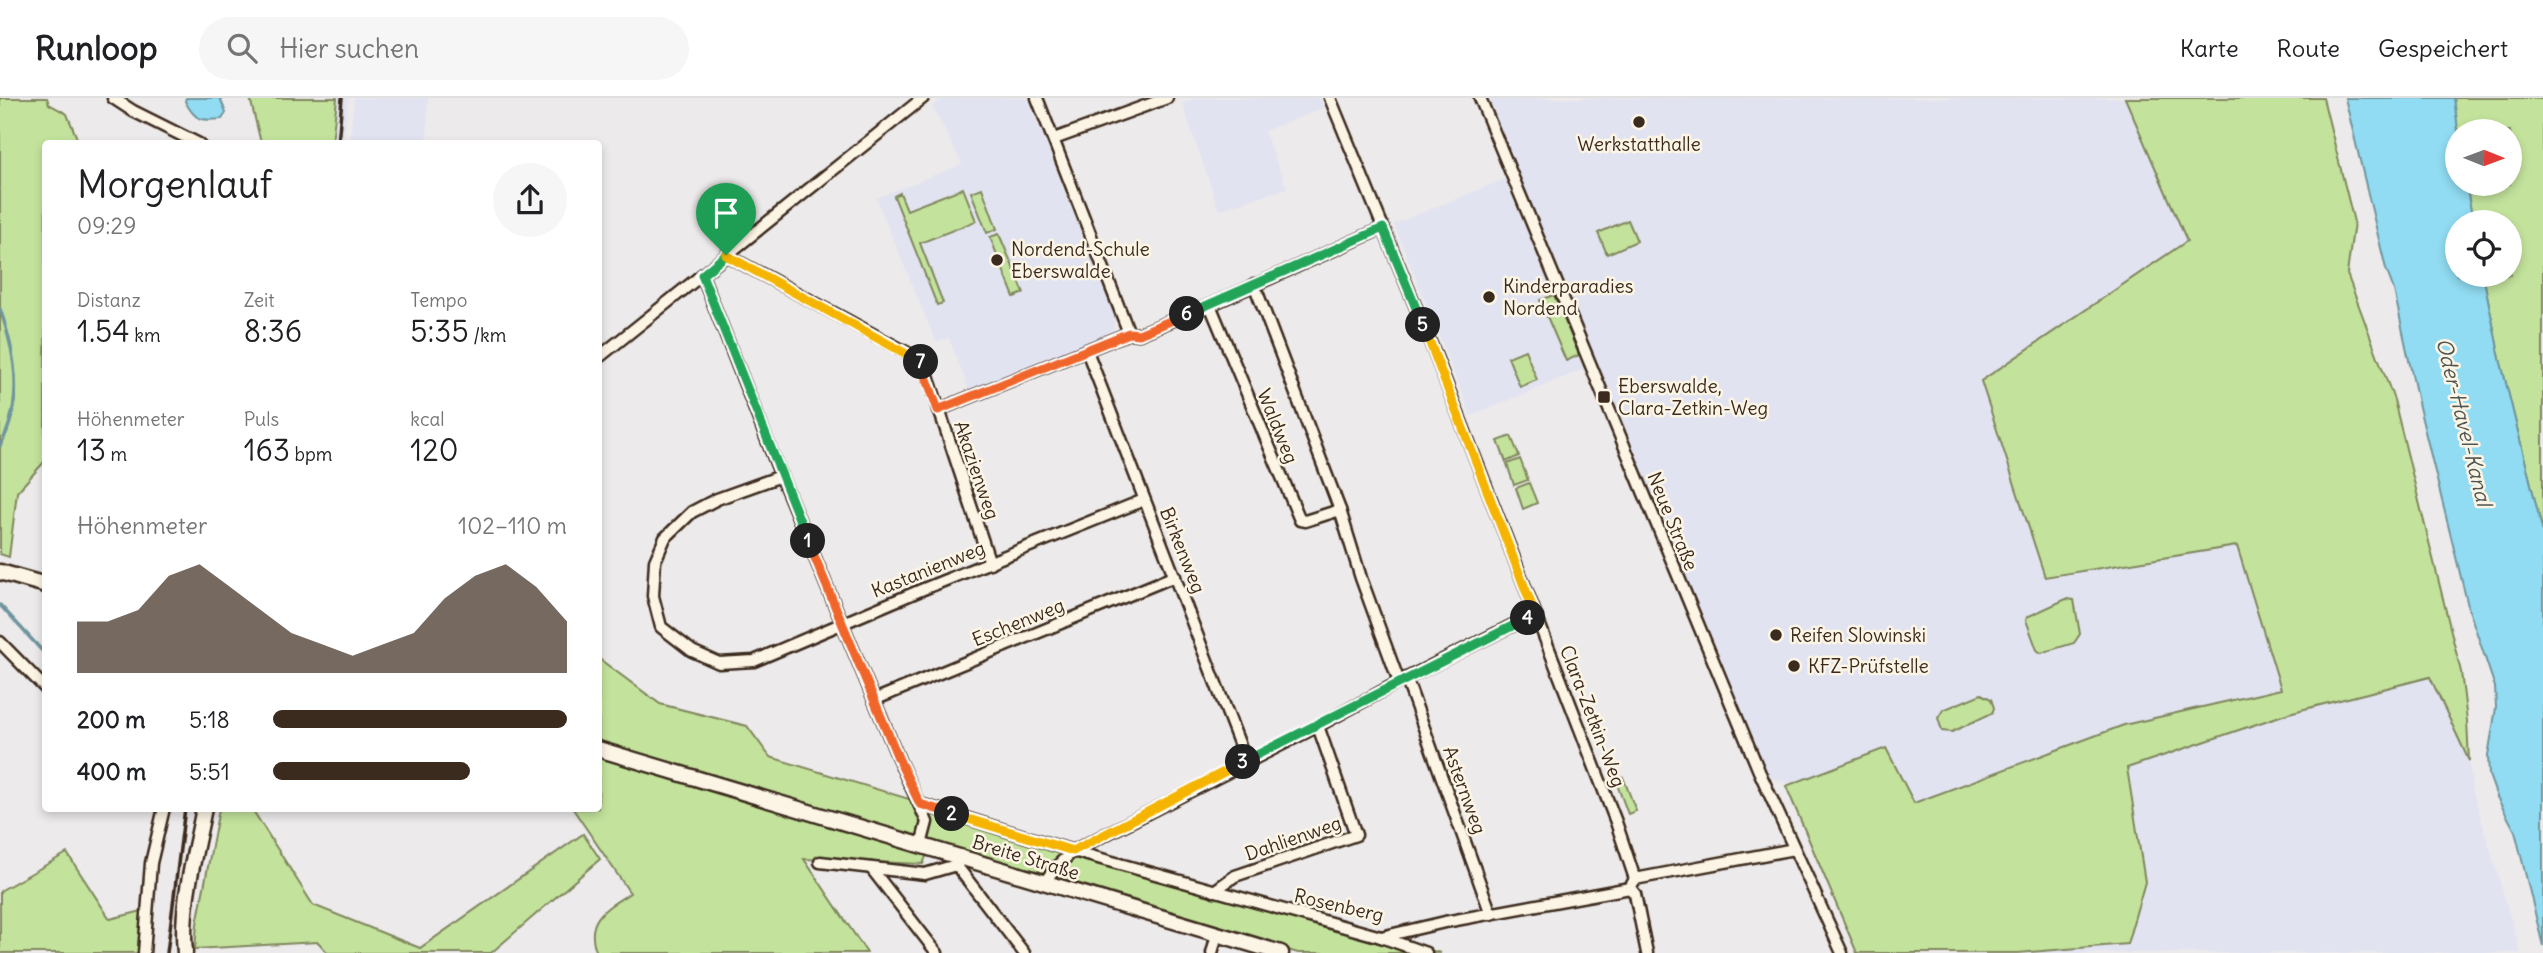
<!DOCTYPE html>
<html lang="de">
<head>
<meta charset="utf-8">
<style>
  body { margin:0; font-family:Delius,sans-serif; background:#f6f6f6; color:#202124; height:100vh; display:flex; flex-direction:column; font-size:26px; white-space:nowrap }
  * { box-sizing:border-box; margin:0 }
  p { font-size:23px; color:#757577 }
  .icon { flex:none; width:38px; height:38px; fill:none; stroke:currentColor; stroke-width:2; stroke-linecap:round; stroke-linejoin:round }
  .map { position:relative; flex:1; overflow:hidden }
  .details { position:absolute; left:42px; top:42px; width:560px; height:672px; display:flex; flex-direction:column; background:#fff; border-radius:7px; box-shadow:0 4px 10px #0003 }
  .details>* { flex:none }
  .needle { width:46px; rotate:91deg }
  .controls { position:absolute; left:2445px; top:21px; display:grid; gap:14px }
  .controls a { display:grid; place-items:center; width:77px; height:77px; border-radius:50%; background:#fff; box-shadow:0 4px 10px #0003; font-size:35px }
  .pin { position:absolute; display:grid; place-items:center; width:60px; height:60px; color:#fff; margin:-72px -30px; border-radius:50% 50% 50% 0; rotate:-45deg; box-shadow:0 0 7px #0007 }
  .pin .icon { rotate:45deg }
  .km { position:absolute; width:35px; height:35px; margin:-18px; border-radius:50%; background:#222; color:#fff; font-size:19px; line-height:35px; text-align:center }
  .round { display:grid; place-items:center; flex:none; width:74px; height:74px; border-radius:37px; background:#f6f6f6 }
  .headline { display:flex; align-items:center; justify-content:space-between; height:119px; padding:0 35px }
  h1 { font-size:38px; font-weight:600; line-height:52px }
  .stats { display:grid; grid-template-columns:repeat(3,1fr); gap:10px; height:119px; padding:7px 35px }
  .stats div { display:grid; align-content:center }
  .stats b { font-size:30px; font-weight:600 }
  .stats small { font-size:19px; font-weight:400 }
  .stats p { font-size:19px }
  .chart { height:196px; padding:14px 35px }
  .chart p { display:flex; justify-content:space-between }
  .chart svg { width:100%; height:126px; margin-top:7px; fill:#3b2a1e; opacity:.7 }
  ul { padding:0 35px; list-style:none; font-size:23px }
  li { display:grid; grid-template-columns:112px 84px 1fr; align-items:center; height:52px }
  li i { height:18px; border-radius:9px; background:#3b2a1e }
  header { display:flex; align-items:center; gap:42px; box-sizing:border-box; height:98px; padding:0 35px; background:#fff; border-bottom:2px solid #e0e0e0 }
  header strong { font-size:33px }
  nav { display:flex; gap:38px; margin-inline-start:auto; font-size:24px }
  .search { width:490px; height:63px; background:#f6f6f6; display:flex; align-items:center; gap:18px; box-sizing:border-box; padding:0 24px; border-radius:38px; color:#757577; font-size:26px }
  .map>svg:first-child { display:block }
  .built { fill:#e2e3f0 }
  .green { fill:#c3e39c; stroke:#7f865d; stroke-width:2 }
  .water { fill:#91dcf2; stroke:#6f959d; stroke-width:2 }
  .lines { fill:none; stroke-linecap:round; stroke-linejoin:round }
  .stream { stroke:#6f959d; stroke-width:3.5 }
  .street-casing { stroke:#3b2a1e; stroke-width:15 }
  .secondary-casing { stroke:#3b2a1e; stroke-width:19 }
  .street { stroke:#fcf5e5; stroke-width:10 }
  .secondary { stroke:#fcf5e5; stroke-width:14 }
  .rail { stroke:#3b2a1e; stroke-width:3.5 }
  .split-1-casing { stroke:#fff; stroke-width:14 }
  .split-2-casing { stroke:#fff; stroke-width:14 }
  .split-3-casing { stroke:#fff; stroke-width:14 }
  .split-4-casing { stroke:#fff; stroke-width:14 }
  .split-5-casing { stroke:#fff; stroke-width:14 }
  .split-6-casing { stroke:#fff; stroke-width:14 }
  .split-7-casing { stroke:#fff; stroke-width:14 }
  .split-8-casing { stroke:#fff; stroke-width:14 }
  .split-1 { stroke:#22a559; stroke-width:9 }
  .split-2 { stroke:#f0652b; stroke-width:9 }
  .split-3 { stroke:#f5b400; stroke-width:9 }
  .split-4 { stroke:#22a559; stroke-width:9 }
  .split-5 { stroke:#f5b400; stroke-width:9 }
  .split-6 { stroke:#22a559; stroke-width:9 }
  .split-7 { stroke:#f0652b; stroke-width:9 }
  .split-8 { stroke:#f5b400; stroke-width:9 }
  .poi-dot { fill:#3b2a1e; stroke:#fcf5e5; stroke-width:2.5 }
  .labels { text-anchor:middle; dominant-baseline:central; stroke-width:5; stroke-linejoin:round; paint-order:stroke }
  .poi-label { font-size:19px; fill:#3b2a1e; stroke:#fcf5e5; text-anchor:start }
  .street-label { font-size:19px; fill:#3b2a1e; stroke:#fcf5e5 }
  .water-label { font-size:21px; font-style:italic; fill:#505653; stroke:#fcf5e5 }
</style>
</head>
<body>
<header>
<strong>Runloop</strong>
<div class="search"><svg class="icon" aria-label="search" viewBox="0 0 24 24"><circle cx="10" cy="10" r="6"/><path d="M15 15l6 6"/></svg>Hier suchen</div>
<nav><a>Karte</a><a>Route</a><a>Gespeichert</a></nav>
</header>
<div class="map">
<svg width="2543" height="855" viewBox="0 0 2543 855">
  <rect width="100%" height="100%" fill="#edeaeb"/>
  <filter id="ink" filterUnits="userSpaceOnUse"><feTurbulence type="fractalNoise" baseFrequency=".0143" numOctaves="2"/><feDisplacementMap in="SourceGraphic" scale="14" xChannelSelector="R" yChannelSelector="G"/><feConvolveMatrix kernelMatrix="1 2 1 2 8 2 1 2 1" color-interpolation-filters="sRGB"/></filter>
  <g filter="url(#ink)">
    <!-- built -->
    <g class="built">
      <polygon points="337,0 348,0 344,45 332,46"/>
      <polygon points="354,0 428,0 427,45 350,45"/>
      <polygon points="943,0 1028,0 1115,219 1113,235 970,295 949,240 936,244 876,100 962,66 932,8"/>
      <polygon points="1196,0 1320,0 1324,10 1264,33 1287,90 1219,112 1182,5"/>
      <polygon points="1488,0 2125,0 2188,143 1981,283 2045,479 2237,448 2289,615 2430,579 2469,663 2472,690 2521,855 2018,855 2127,846 2127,670 2124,628 1913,705 1885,650 1792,686 1770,680 1685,479"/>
      <polygon points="1505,81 1584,271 1471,318 1394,126"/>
    </g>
    <!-- green -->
    <g class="green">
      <polygon points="0,0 47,0 49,6 67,16 79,45 46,46 45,363 17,394 9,459 0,456"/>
      <polygon points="250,0 337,0 332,45 261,45"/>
      <polygon points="2125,0 2323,0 2354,124 2347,176 2394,302 2461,574 2467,623 2469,663 2430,579 2289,615 2127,670 2145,784 2127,846 2018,855 1857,855 1786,688 1886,650 1914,705 2124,627 2281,591 2237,448 2045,479 1981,283 2187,143"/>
      <polygon points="2454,0 2543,0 2543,435 2500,261 2483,177 2510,177 2510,124 2473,124 2466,86 2510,86 2510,33 2458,33"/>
      <polygon points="963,90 976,123 920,145 943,205 937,207 894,98 900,95 907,112"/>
      <polygon points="982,90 997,131 987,135 971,94"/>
      <polygon points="1628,122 1637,143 1607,156 1598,135"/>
      <polygon points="999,136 1024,195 1014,199 990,139"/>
      <polygon points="1554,197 1579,257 1566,263 1540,202"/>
      <polygon points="1525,252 1537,282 1520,289 1508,259"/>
      <polygon points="1511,338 1519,358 1506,364 1498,343"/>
      <polygon points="1520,361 1528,382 1514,387 1507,366"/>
      <polygon points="1529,385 1537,405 1523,411 1516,390"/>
      <polygon points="2066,501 2074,502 2080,536 2074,545 2041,555 2037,552 2026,522 2027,519"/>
      <polygon points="598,560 660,606 747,628 770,659 1084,754 1440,855 1298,855 599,645"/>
      <polygon points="1981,596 1991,601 1994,610 1992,615 1952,634 1942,633 1938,620 1943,612"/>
      <path d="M 599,656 L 927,756 L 923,766 L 804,761 L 867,855 L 597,855 C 583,822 606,810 630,795 L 573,711 L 598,710 Z"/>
      <polygon points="1623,679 1636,713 1628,716 1615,681"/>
      <polygon points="219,711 252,711 313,807 420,850 583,736 600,761 491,855 328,855 318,844 195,851 197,826"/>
      <polygon points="67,755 110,821 142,813 140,855 0,855 0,793"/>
    </g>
    <!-- water -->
    <g class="water">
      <path d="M 186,0 L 220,0 L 226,15 L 222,21 C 201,23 195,23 185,3 Z"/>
      <polygon points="2345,0 2454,0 2458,33 2457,86 2466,86 2473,124 2457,124 2457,177 2483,177 2500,261 2543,435 2543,848 2515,733 2497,699 2489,677 2488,658 2496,610 2495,589 2469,512 2419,309 2394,192 2386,171"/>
    </g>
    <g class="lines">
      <!-- stream -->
      <g class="stream">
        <path d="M 0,211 C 16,257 24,304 0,348"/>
        <polyline points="0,507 46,557"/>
      </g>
      <defs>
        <g id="street">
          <polyline points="113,0 133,13 199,46"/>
          <polyline points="1037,0 1129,235"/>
          <polyline points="1330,0 1433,251 1616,724 1635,781"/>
          <polyline points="1480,0 1759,673 1842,855"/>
          <polyline points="1054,41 1167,0"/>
          <polyline points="726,157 919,261 924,266 990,465"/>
          <polyline points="702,177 781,378 899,662 927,724 921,747"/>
          <polyline points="1254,186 1340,412 1361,480 1399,584"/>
          <polyline points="1210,207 1300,422 1305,423 1340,412"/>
          <polyline points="1087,253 1246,663"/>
          <polyline points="598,260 923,0"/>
          <polyline points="938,312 1129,235 1139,236 1210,207 1383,130"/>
          <polyline points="781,378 717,401 692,414 665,440 655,463 653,498 661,529 692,553 719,565 754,563 921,492 1144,402"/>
          <polyline points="0,544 46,591"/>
          <polyline points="1406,580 1491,816"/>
          <polyline points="874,602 1175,478"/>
          <polyline points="920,706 1073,753 1381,839 1445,824 1630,790 1635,781 1794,751"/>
          <polyline points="957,763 956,767 1024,855"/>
          <polyline points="820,764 925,776 956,767"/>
          <polyline points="871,770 937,855"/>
          <polyline points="1044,785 1055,770 1073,753 1318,628 1399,584 1535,516"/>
          <polyline points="1630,790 1635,796 1647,855"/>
          <polyline points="1214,793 1235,778 1356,737 1318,628"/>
          <polyline points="1381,839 1426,855"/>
          <polyline points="144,855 151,765 164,710"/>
          <polyline points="1212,855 1217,836"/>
        </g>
        <g id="secondary">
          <polyline points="0,474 46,487"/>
          <polyline points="598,651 1281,855"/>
          <path d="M 185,855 C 180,808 195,757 204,710"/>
        </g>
      </defs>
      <!-- street casing -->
      <use href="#street" class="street-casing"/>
      <!-- secondary casing -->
      <use href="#secondary" class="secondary-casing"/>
      <!-- street -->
      <use href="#street" class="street"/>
      <!-- secondary -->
      <use href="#secondary" class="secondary"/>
      <!-- rail -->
      <g class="rail">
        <polyline points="338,46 342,0"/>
        <polyline points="167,855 185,710"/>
      </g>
    </g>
  </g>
  <g class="lines" filter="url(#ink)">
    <defs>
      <polyline id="split-1" points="726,157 702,177 808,443"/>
      <polyline id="split-2" points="808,443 899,662 920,706 952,716"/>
      <polyline id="split-3" points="952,716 1073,753 1243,664"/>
      <polyline id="split-4" points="1243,664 1528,520"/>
      <polyline id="split-5" points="1423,227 1535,516 1528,520"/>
      <polyline id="split-6" points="1187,216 1383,130 1423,227"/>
      <polyline id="split-7" points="921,264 938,312 1129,235 1139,236 1187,216"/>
      <polyline id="split-8" points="726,157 921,264"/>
    </defs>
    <!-- split-1 casing -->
    <use href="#split-1" class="split-1-casing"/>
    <!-- split-2 casing -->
    <use href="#split-2" class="split-2-casing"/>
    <!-- split-3 casing -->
    <use href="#split-3" class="split-3-casing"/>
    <!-- split-4 casing -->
    <use href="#split-4" class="split-4-casing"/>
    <!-- split-5 casing -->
    <use href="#split-5" class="split-5-casing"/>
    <!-- split-6 casing -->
    <use href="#split-6" class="split-6-casing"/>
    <!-- split-7 casing -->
    <use href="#split-7" class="split-7-casing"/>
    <!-- split-8 casing -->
    <use href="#split-8" class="split-8-casing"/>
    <!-- split-1 -->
    <use href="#split-1" class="split-1"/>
    <!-- split-2 -->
    <use href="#split-2" class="split-2"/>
    <!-- split-3 -->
    <use href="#split-3" class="split-3"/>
    <!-- split-4 -->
    <use href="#split-4" class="split-4"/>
    <!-- split-5 -->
    <use href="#split-5" class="split-5"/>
    <!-- split-6 -->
    <use href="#split-6" class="split-6"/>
    <!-- split-7 -->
    <use href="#split-7" class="split-7"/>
    <!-- split-8 -->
    <use href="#split-8" class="split-8"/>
  </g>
  <!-- markers -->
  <g class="poi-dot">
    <circle cx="1639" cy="24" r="7"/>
    <circle cx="997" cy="162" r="7"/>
    <circle cx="1489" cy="199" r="7"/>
    <rect x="1597" y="292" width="14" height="14" rx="3.5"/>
    <circle cx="1776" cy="537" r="7"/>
    <circle cx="1794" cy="568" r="7"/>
  </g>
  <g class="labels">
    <!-- poi labels -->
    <g class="poi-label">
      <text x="1639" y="46" text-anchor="middle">Werkstatthalle</text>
      <text x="1011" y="151">Nordend-Schule<tspan x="1011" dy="22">Eberswalde</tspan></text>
      <text x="1503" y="188">Kinderparadies<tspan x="1503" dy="22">Nordend</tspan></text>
      <text x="1618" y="288">Eberswalde,<tspan x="1618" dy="22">Clara-Zetkin-Weg</tspan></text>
      <text x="1790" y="537">Reifen Slowinski</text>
      <text x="1808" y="568">KFZ-Prüfstelle</text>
    </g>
    <!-- street labels -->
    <g class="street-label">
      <text transform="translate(1278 328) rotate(68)">Waldweg</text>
      <text transform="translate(977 372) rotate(71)">Akazienweg</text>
      <text transform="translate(1673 423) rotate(68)">Neue Straße</text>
      <text transform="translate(1183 452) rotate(68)">Birkenweg</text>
      <text transform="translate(928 471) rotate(-22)">Kastanienweg</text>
      <text transform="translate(1018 524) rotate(-22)">Eschenweg</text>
      <text transform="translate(1593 618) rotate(69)">Clara-Zetkin-Weg</text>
      <text transform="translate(1465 692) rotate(70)">Asternweg</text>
      <text transform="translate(1293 740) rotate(-19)">Dahlienweg</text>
      <text transform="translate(1026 759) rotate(17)">Breite Straße</text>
      <text transform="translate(1339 807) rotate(13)">Rosenberg</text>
    </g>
    <!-- water labels -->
    <g class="water-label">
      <text transform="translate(2464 324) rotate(76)">Oder-Havel-Kanal</text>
    </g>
  </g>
</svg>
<div class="controls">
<a><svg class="needle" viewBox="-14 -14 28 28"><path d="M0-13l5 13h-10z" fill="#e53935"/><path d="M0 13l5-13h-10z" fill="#757577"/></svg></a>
<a><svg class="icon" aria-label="locate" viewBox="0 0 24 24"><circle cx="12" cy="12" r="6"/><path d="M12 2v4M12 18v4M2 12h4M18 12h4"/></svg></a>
</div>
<div class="pin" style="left:726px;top:157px;background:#1e9e55"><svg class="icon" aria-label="arrive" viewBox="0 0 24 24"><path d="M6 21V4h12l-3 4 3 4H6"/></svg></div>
<b class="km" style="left:808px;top:443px">1</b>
<b class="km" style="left:952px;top:716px">2</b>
<b class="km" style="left:1243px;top:664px">3</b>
<b class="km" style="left:1528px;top:520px">4</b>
<b class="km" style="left:1423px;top:227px">5</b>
<b class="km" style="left:1187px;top:216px">6</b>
<b class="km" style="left:921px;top:264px">7</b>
<section class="details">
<div class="headline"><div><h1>Morgenlauf</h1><p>09:29</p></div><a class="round"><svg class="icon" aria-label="share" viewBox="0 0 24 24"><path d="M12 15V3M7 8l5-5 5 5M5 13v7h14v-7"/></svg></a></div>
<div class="stats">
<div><p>Distanz</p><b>1.54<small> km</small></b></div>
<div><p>Zeit</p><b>8:36</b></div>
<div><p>Tempo</p><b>5:35<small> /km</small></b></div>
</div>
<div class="stats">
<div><p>Höhenmeter</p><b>13<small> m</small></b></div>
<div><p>Puls</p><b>163<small> bpm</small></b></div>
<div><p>kcal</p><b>120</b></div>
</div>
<div class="chart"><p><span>Höhenmeter</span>102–110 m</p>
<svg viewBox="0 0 160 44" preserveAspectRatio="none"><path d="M0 44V26L10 26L20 22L30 10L40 6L50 14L60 22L70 30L80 34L90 38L100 34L110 30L120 18L130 10L140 6L150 14L160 26V44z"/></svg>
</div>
<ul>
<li><b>200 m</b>5:18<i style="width:100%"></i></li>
<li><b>400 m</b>5:51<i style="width:67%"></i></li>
</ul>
</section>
</div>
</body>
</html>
